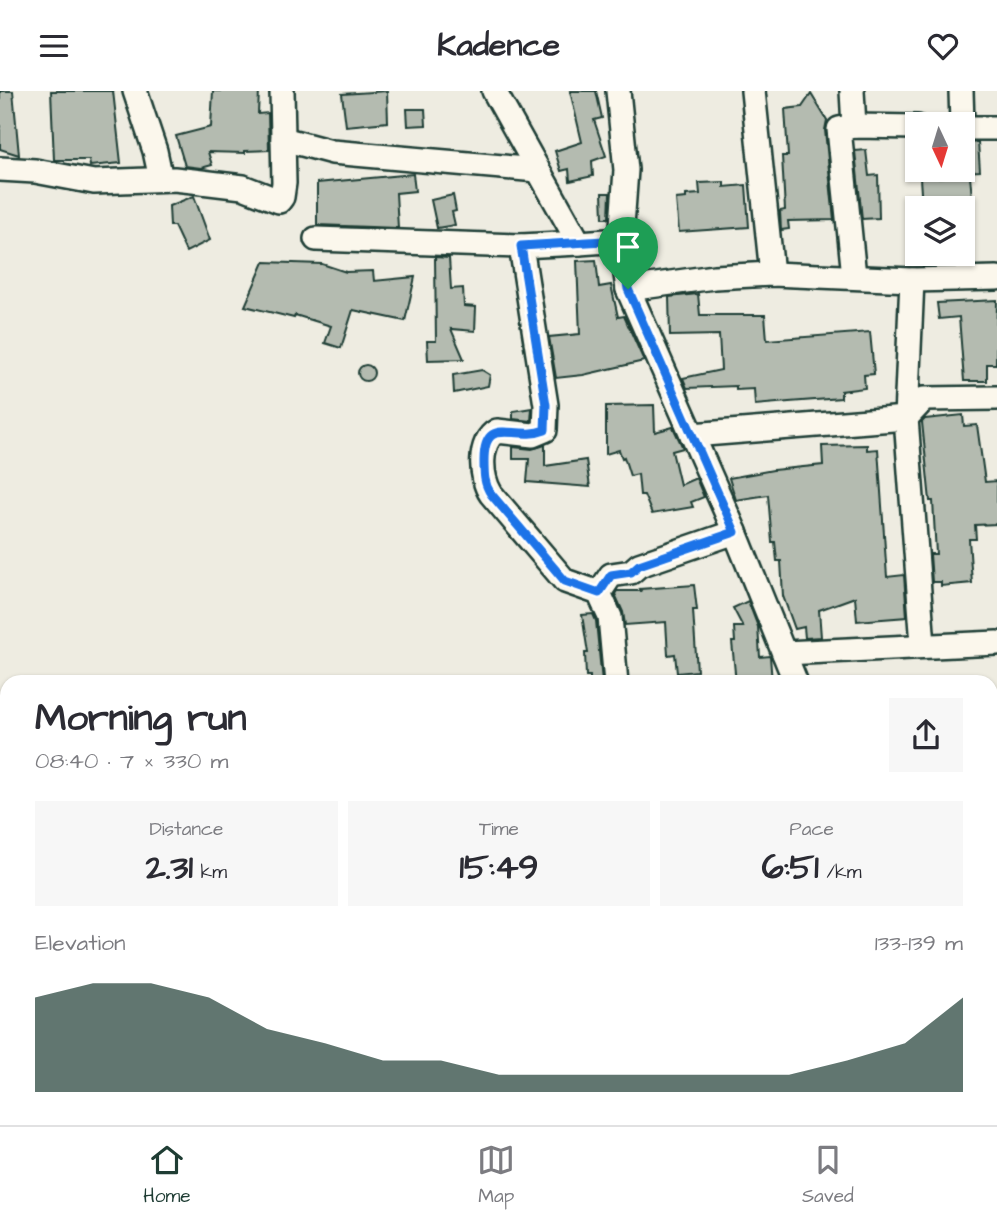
<!DOCTYPE html>
<html lang="en">
<head>
<meta charset="utf-8">
<style>
  body { margin:0; font-family:"Architects Daughter",sans-serif; background:#f7f7f7; color:#2b2b33; height:100vh; display:flex; flex-direction:column; font-size:26px; white-space:nowrap }
  * { box-sizing:border-box; margin:0 }
  p { font-size:23px; color:#7c7c81 }
  .icon { flex:none; width:38px; height:38px; fill:none; stroke:currentColor; stroke-width:2; stroke-linecap:round; stroke-linejoin:round }
  .map { position:relative; flex:1; overflow:hidden }
  .panel { position:absolute; left:0px; top:584px; width:998px; height:450px; display:flex; flex-direction:column; background:#fff; border-radius:21px 21px 0 0; box-shadow:0 2px 5px #0004 }
  .panel>* { flex:none }
  .needle { width:46px; rotate:176deg }
  .buttons { position:absolute; left:905px; top:21px; display:grid; gap:14px }
  .buttons a { display:grid; place-items:center; width:70px; height:70px; border-radius:0px; background:#fff; box-shadow:0 2px 5px #0004; font-size:35px }
  .pin { position:absolute; display:grid; place-items:center; width:60px; height:60px; color:#fff; margin:-72px -30px; border-radius:50% 50% 50% 0; rotate:-45deg; box-shadow:0 0 7px #0007 }
  .pin .icon { rotate:45deg }
  .round { display:grid; place-items:center; flex:none; width:74px; height:74px; border-radius:0px; background:#f7f7f7 }
  .headline { display:flex; align-items:center; justify-content:space-between; height:119px; padding:0 35px }
  h1 { font-size:38px; font-weight:800; line-height:52px }
  .stats { display:grid; grid-template-columns:repeat(3,1fr); gap:10px; height:119px; padding:7px 35px }
  .stats div { display:grid; align-content:center; border-radius:0px; background:#f7f7f7; text-align:center }
  .stats b { font-size:35px; font-weight:800 }
  .stats small { font-size:19px; font-weight:400 }
  .stats p { font-size:19px }
  .chart { height:196px; padding:14px 35px }
  .chart p { display:flex; justify-content:space-between }
  .chart svg { width:100%; height:126px; margin-top:7px; fill:#1f3d34; opacity:.7 }
  header { display:flex; justify-content:space-between; align-items:center; height:91px; padding:0 35px; background:#fff; font-size:32px; font-weight:800 }
  .tabs { display:flex; justify-content:space-around; align-items:center; height:98px; border-top:2px solid #e1e1e2; background:#fff; font-size:19px; color:#7c7c81 }
  .tabs a { display:grid; justify-items:center; gap:4px }
  .tabs .active { color:#1f3d34 }
  .map>svg:first-child { display:block }
  .building { fill:#b4bbb0; stroke:#1f3d34; stroke-width:2 }
  .lines { fill:none; stroke-linecap:round; stroke-linejoin:round }
  .minor-casing { stroke:#1f3d34; stroke-width:28 }
  .minor { stroke:#fbf7ec; stroke-width:23 }
  .route-casing { stroke:#fff; stroke-width:14 }
  .route { stroke:#1a73e8; stroke-width:9 }
</style>
</head>
<body>
<header><svg class="icon" aria-label="menu" viewBox="0 0 24 24"><path d="M4 6h16M4 12h16M4 18h16"/></svg>Kadence<svg class="icon" aria-label="heart" viewBox="0 0 24 24"><path d="M12 20l-8-8c-3-5 5-10 8-4 3-6 11-1 8 4z"/></svg></header>
<div class="map">
<svg width="997" height="1034" viewBox="0 0 997 1034">
  <rect width="100%" height="100%" fill="#eeece1"/>
  <filter id="ink" filterUnits="userSpaceOnUse"><feTurbulence type="fractalNoise" baseFrequency=".0143" numOctaves="2"/><feDisplacementMap in="SourceGraphic" scale="14" xChannelSelector="R" yChannelSelector="G"/><feConvolveMatrix kernelMatrix="1 2 1 2 8 2 1 2 1" color-interpolation-filters="sRGB"/></filter>
  <g filter="url(#ink)">
    <!-- building -->
    <g class="building">
      <polygon points="0,0 13,0 19,64 0,58"/>
      <polygon points="51,0 113,0 121,72 90,75 89,69 54,69"/>
      <polygon points="213,0 259,0 258,23 268,22 269,59 245,60 245,62 208,61 212,74 201,77 185,75 176,45 211,36"/>
      <polygon points="387,0 388,31 346,35 342,3"/>
      <polygon points="570,0 596,0 602,27 594,29 606,65 592,70 593,85 570,90 569,78 561,80 555,60 582,51"/>
      <polygon points="811,3 827,29 825,39 834,129 788,130 789,138 781,139 780,120 785,119 782,65 788,65 785,18 802,16"/>
      <polygon points="407,18 425,18 426,34 408,35"/>
      <polygon points="978,51 980,80 962,81 962,53"/>
      <polygon points="866,59 869,85 878,84 879,127 862,128 855,60"/>
      <polygon points="413,83 415,100 396,102 398,137 317,134 317,92"/>
      <polygon points="970,85 972,107 964,108 964,117 922,117 920,87"/>
      <polygon points="724,91 724,96 746,94 749,136 679,141 676,108 686,107 686,104 700,103 699,92"/>
      <polygon points="602,102 610,102 609,127 603,127"/>
      <polygon points="453,104 456,120 452,121 455,134 437,137 431,109"/>
      <polygon points="194,105 210,149 186,161 174,135 170,135 169,115"/>
      <polygon points="435,166 449,167 451,198 463,197 464,215 476,216 475,240 451,238 464,268 428,269 427,250 436,250"/>
      <polygon points="596,169 599,196 611,194 618,226 624,225 644,270 583,284 556,287 549,246 580,243 577,170"/>
      <polygon points="264,171 322,173 346,181 373,180 374,190 415,186 405,230 353,219 341,257 325,252 331,235 295,224 294,227 245,215"/>
      <polygon points="698,203 700,224 765,224 767,249 870,241 874,283 864,284 865,297 841,300 841,307 789,311 755,314 754,298 736,299 736,295 687,297 683,287 721,279 719,244 670,245 669,206"/>
      <polygon points="997,209 996,273 987,273 987,290 964,290 959,226 939,228 937,212"/>
      <circle cx="366" cy="282" r="8"/>
      <polygon points="482,279 490,284 488,295 454,302 453,284"/>
      <polygon points="654,314 655,341 673,336 683,357 672,360 680,394 696,387 704,406 691,411 693,416 652,423 644,404 640,404 638,383 630,385 624,366 622,367 619,359 606,363 606,315"/>
      <polygon points="532,317 531,330 513,328 513,320"/>
      <polygon points="963,324 964,335 977,334 985,391 997,390 997,433 975,434 976,448 969,448 972,492 941,495 941,491 932,491 930,463 936,463 933,410 930,410 922,331 925,328"/>
      <polygon points="545,354 545,375 586,369 590,396 527,391 529,368 513,368 513,356 532,358"/>
      <polygon points="867,354 867,359 878,358 887,486 904,484 907,526 857,530 855,506 819,519 821,546 805,547 804,536 795,538 783,505 781,470 777,470 775,451 772,451 768,404 736,409 729,387 773,379 823,374 822,355"/>
      <polygon points="694,494 697,519 693,519 697,580 677,582 675,563 668,564 666,531 625,534 623,521 615,503 617,500 641,500 640,498"/>
      <polygon points="748,510 758,536 760,566 770,565 772,592 736,592 732,551 735,551 734,536 743,536 733,517"/>
      <polygon points="593,523 596,530 602,591 597,592 590,592 590,585 586,585 585,562 588,562 582,524"/>
    </g>
    <g class="lines">
      <defs>
        <g id="minor">
          <polyline points="135,0 155,60 161,88"/>
          <polyline points="494,0 579,152 621,149 628,198 735,441 796,592"/>
          <polyline points="618,0 626,79 621,149"/>
          <polyline points="753,0 772,183"/>
          <polyline points="852,0 854,35"/>
          <polyline points="961,0 962,33"/>
          <polyline points="962,37 997,37"/>
          <polyline points="283,48 332,61 537,79"/>
          <polyline points="0,78 35,80 94,91 174,88 193,90 243,96 279,110 282,106 284,92 282,0"/>
          <polyline points="316,148 521,155 579,152"/>
          <path d="M 521,155 L 546,314 L 545,339 L 533,344 L 497,340 C 478,350 480,387 491,403 L 565,490 L 599,502 L 610,526 L 616,592"/>
          <polyline points="854,185 839,38 854,35 917,36"/>
          <polyline points="912,189 906,327 923,554"/>
          <polyline points="628,198 714,186 772,183 912,189 997,187"/>
          <polyline points="692,344 906,327 924,308 997,307"/>
          <polyline points="599,502 611,484 631,481 639,474 735,441"/>
          <polyline points="784,562 997,552"/>
          <polyline points="990,705 997,705"/>
          <polyline points="990,934 997,933"/>
          <polyline points="990,973 997,980"/>
          <polyline points="722,1027 724,1034"/>
          <polyline points="568,1034 569,1027"/>
          <polyline points="841,1034 850,1027"/>
        </g>
      </defs>
      <!-- minor casing -->
      <use href="#minor" class="minor-casing"/>
      <!-- minor -->
      <use href="#minor" class="minor"/>
    </g>
  </g>
  <g class="lines" filter="url(#ink)">
    <defs>
      <path id="route" d="M 621,149 L 628,198 L 735,441 L 639,474 L 631,481 L 611,484 L 599,502 L 565,490 L 491,403 C 484,393 484,383 484,370 C 484,322 515,351 545,339 L 546,314 L 521,155 Z"/>
    </defs>
    <!-- route casing -->
    <use href="#route" class="route-casing"/>
    <!-- route -->
    <use href="#route" class="route"/>
  </g>
</svg>
<div class="buttons">
<a><svg class="needle" viewBox="-14 -14 28 28"><path d="M0-13l5 13h-10z" fill="#e53935"/><path d="M0 13l5-13h-10z" fill="#7c7c81"/></svg></a>
<a><svg class="icon" aria-label="layers" viewBox="0 0 24 24"><path d="M12 4l9 5-9 5-9-5zM3 14l9 5 9-5"/></svg></a>
</div>
<div class="pin" style="left:628px;top:198px;background:#1e9e55"><svg class="icon" aria-label="arrive" viewBox="0 0 24 24"><path d="M6 21V4h12l-3 4 3 4H6"/></svg></div>
<section class="panel">
<div class="headline"><div><h1>Morning run</h1><p>08:40 · 7 × 330 m</p></div><a class="round"><svg class="icon" aria-label="share" viewBox="0 0 24 24"><path d="M12 15V3M7 8l5-5 5 5M5 13v7h14v-7"/></svg></a></div>
<div class="stats">
<div><p>Distance</p><b>2.31<small> km</small></b></div>
<div><p>Time</p><b>15:49</b></div>
<div><p>Pace</p><b>6:51<small> /km</small></b></div>
</div>
<div class="chart"><p><span>Elevation</span>133–139 m</p>
<svg viewBox="0 0 160 44" preserveAspectRatio="none"><path d="M0 44V11L10 6L20 6L30 11L40 22L50 27L60 33L70 33L80 38L90 38L100 38L110 38L120 38L130 38L140 33L150 27L160 11V44z"/></svg>
</div>
</section>
</div>
<nav class="tabs">
<a class="active"><svg class="icon" aria-label="home" viewBox="0 0 24 24"><path d="M3 11l9-7 9 7M6 9v11h12V9"/></svg>Home</a>
<a><svg class="icon" aria-label="map" viewBox="0 0 24 24"><path d="M3 6l6-2 6 2 6-2v14l-6 2-6-2-6 2zM9 4v14M15 6v14"/></svg>Map</a>
<a><svg class="icon" aria-label="saved" viewBox="0 0 24 24"><path d="M7 4h10v16l-5-4-5 4z"/></svg>Saved</a>
</nav>
</body>
</html>
